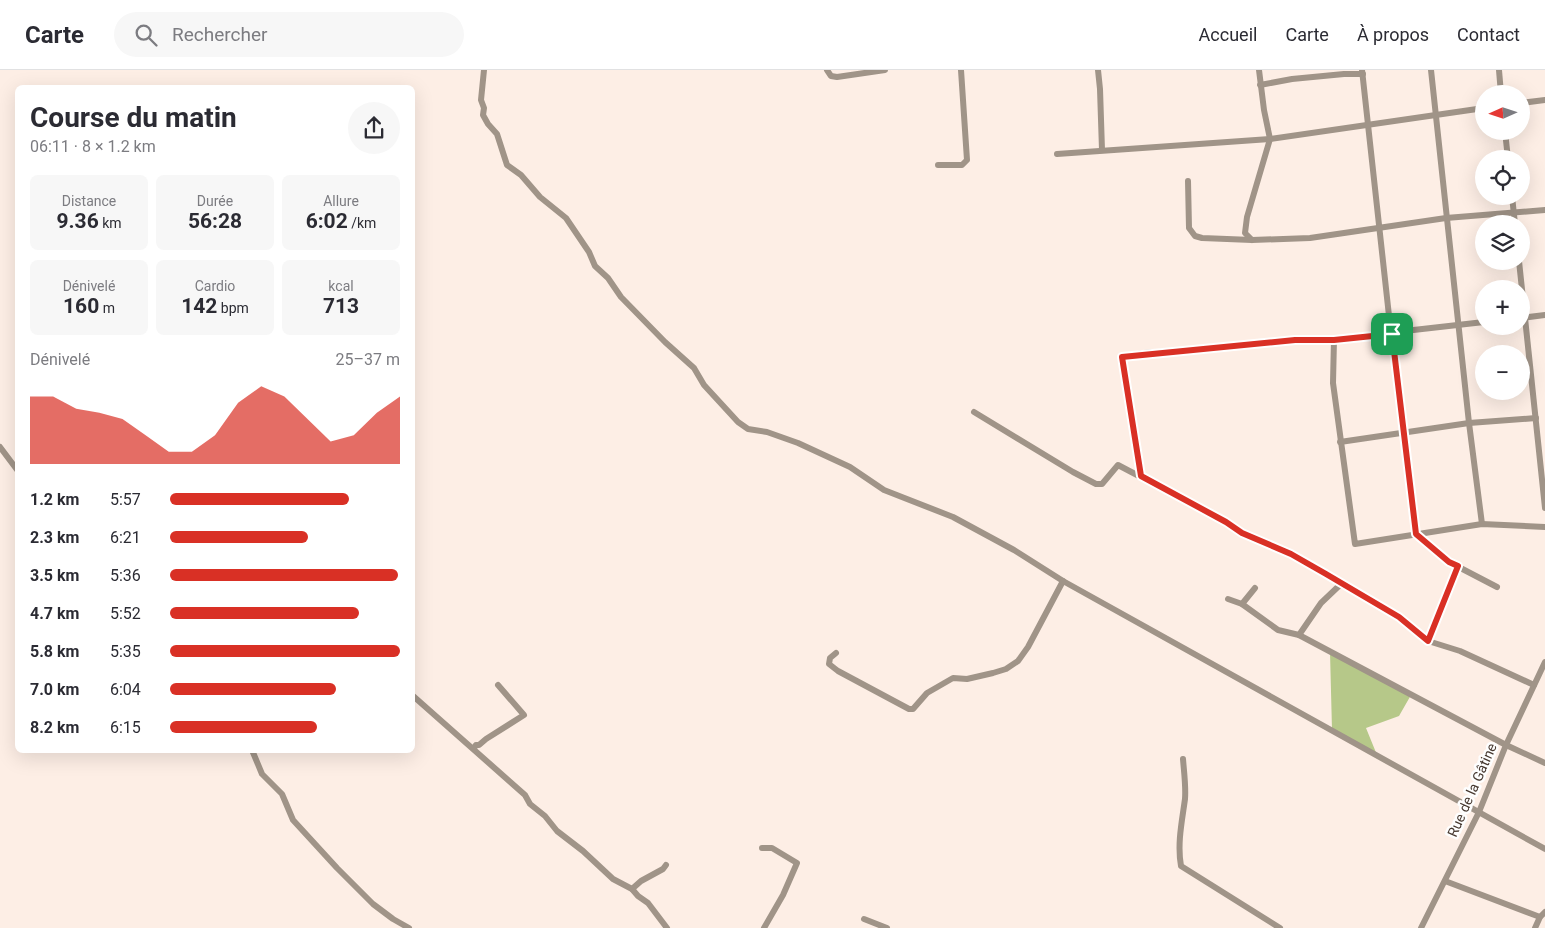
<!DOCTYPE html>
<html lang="fr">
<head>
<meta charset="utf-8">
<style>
  body { margin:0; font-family:Roboto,sans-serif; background:#f7f7f7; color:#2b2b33; height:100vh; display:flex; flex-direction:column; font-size:19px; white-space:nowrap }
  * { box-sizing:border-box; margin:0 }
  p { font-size:16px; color:#7c7c81 }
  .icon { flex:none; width:28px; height:28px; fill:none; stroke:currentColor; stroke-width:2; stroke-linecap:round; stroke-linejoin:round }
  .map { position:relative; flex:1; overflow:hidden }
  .drawer { position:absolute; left:15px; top:15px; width:400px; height:668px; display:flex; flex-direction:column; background:#fff; border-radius:8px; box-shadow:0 5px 20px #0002 }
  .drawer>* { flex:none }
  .needle { width:32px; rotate:267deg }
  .fabs { position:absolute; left:1475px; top:15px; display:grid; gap:10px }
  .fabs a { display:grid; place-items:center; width:55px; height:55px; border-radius:50%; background:#fff; box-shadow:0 5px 20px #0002; font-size:25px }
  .pin { position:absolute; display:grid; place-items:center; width:42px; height:42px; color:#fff; margin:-21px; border-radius:10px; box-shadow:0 2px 8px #0006 }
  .round { display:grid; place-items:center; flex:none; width:52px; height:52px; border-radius:26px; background:#f7f7f7 }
  .head { display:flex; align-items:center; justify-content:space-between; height:85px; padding:0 15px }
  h1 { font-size:28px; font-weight:700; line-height:38px }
  .metrics { display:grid; grid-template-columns:repeat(3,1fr); gap:8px; height:85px; padding:5px 15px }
  .metrics div { display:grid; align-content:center; border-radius:8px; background:#f7f7f7; text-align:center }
  .metrics b { font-size:21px; font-weight:700 }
  .metrics small { font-size:14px; font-weight:400 }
  .metrics p { font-size:14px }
  .chart { height:140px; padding:10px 15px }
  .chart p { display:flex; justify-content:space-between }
  .chart svg { width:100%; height:90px; margin-top:5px; fill:#d93025; opacity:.7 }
  ul { padding:0 15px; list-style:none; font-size:16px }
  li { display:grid; grid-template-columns:80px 60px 1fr; align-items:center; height:38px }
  li i { height:12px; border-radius:6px; background:#d93025 }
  header { display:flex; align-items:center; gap:30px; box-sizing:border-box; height:70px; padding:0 25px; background:#fff; border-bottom:1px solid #e1e1e2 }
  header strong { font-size:24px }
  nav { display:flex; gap:28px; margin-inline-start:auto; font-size:18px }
  .search { width:350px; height:45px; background:#f7f7f7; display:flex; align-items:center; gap:12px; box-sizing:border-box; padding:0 18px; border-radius:28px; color:#7c7c81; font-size:19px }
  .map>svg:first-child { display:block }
  .green { fill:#b6c889 }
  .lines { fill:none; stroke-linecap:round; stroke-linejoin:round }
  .minor { stroke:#a09488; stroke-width:6 }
  .route-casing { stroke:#fff; stroke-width:10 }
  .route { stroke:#d93025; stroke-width:6 }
  .labels { text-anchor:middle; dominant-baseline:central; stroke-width:5; stroke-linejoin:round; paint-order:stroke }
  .street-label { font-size:14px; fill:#46382f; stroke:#fefefe }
</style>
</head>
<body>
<header>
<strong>Carte</strong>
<div class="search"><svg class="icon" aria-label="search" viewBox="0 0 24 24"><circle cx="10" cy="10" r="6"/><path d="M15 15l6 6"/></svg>Rechercher</div>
<nav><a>Accueil</a><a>Carte</a><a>À propos</a><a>Contact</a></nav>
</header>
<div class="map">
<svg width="1545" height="858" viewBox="0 0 1545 858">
  <rect width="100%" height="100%" fill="#fdeee5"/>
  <!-- green -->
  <polygon class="green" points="1330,582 1411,625 1399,646 1366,658 1377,685 1332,660"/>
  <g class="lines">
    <!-- minor -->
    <g class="minor">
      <polyline points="484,0 481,30 484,38 483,45 488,54 497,64 507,95 521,105 540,127 566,148 589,182 595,196 608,208 621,227 665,272 694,298 704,315 738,352 748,359 767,362 798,373 850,397 884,420 953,447 1014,480 1063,511 1545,779"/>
      <polyline points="827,0 831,6 837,7 885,0"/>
      <polyline points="1098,0 1100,19 1102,80"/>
      <polyline points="1362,0 1391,264 1416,464 1449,492 1497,517"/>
      <polyline points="1431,0 1469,353 1482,454"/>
      <polyline points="1499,0 1501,24"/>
      <polyline points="1260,15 1292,9 1344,4 1363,4"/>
      <polyline points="1521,33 1545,30"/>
      <polyline points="1505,61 1508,89"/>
      <polyline points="1057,84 1270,69 1484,38"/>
      <polyline points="938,95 962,95 967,90 961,0"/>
      <polyline points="1188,111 1189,158 1195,166 1202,168 1252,170 1310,168 1446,148 1545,140"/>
      <polyline points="1512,126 1515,154"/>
      <polyline points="1252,170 1245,163 1247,147 1270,69 1264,40 1259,0"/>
      <polyline points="1519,191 1545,438"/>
      <polyline points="1521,248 1545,245"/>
      <polyline points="1334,269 1333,313 1355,474 1482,454 1545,457"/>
      <polyline points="974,342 1073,402 1096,414 1102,414 1118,395 1213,445 1242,463 1291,484 1325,504 1399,547 1428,571 1460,581 1534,615"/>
      <polyline points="1340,372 1469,353 1536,348"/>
      <polyline points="0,377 18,401"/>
      <polyline points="1141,406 1122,287 1144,283 1235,277 1295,270 1334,269 1484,252"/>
      <polyline points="1228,529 1242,534 1278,560 1299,565 1506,675 1545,693"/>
      <polyline points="1242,534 1255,518"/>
      <polyline points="1299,565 1321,533 1342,513"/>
      <polyline points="1428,571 1458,496"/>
      <polyline points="836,583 830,588 829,594 838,601 909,639 913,639 927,623 953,608 967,609 993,603 1006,599 1018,591 1028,577 1063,511"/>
      <polyline points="412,625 525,725 530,734 545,746 557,761 583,781 613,809 632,819 638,826 648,833 667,858"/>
      <polyline points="474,678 476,675 479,675 486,669 524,645 498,615"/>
      <polyline points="252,680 262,704 282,724 293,750 337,798 373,834 393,849 409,858"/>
      <path d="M 1183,689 C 1184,702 1186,716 1185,729 C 1182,751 1177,774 1181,796 L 1280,858"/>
      <polyline points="762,778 772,778 797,793 783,825 764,858"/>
      <polyline points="1445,811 1540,847"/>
      <polyline points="632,819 641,811 663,799 666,795"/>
      <polyline points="864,849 887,858"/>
      <polyline points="1421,858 1479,742 1506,675 1545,592"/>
      <polyline points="1535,858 1540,847 1545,842"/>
    </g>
  </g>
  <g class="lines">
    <defs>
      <polygon id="route" points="1392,264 1416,464 1449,492 1458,496 1428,571 1399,547 1326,504 1291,484 1242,463 1226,452 1141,406 1122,287 1295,270 1334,270"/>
    </defs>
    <!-- route casing -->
    <use href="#route" class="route-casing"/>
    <!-- route -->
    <use href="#route" class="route"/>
  </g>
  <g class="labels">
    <!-- street labels -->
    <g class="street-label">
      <text transform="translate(1472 720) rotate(-66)">Rue de la Gâtine</text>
    </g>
  </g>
</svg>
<div class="fabs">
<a><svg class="needle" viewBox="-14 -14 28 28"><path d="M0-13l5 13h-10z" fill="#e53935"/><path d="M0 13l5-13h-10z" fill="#7c7c81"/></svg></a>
<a><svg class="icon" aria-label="locate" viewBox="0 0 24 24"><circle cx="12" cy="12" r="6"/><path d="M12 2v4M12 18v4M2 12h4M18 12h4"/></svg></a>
<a><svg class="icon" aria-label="layers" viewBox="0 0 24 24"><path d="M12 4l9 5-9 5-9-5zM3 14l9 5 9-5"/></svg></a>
<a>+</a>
<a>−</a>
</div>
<div class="pin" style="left:1392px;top:264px;background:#1e9e55"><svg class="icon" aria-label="arrive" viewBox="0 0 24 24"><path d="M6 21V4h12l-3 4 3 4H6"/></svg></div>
<section class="drawer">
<div class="head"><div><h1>Course du matin</h1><p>06:11 · 8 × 1.2 km</p></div><a class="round"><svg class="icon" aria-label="share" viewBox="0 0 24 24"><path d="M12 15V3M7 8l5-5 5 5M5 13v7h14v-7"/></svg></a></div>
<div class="metrics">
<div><p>Distance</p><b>9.36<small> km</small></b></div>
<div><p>Durée</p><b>56:28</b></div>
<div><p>Allure</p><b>6:02<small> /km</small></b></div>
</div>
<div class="metrics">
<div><p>Dénivelé</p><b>160<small> m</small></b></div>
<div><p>Cardio</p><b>142<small> bpm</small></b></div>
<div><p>kcal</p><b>713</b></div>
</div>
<div class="chart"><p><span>Dénivelé</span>25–37 m</p>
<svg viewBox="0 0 160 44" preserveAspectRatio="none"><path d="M0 44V11L10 11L20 17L30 19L40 22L50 30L60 38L70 38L80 30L90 14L100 6L110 11L120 22L130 33L140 30L150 19L160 11V44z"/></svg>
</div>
<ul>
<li><b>1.2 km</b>5:57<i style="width:78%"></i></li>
<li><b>2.3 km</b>6:21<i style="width:60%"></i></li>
<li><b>3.5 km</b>5:36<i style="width:99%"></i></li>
<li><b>4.7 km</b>5:52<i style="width:82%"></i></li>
<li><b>5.8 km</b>5:35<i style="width:100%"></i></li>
<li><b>7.0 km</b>6:04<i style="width:72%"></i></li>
<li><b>8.2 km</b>6:15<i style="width:64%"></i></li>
</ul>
</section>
</div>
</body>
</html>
